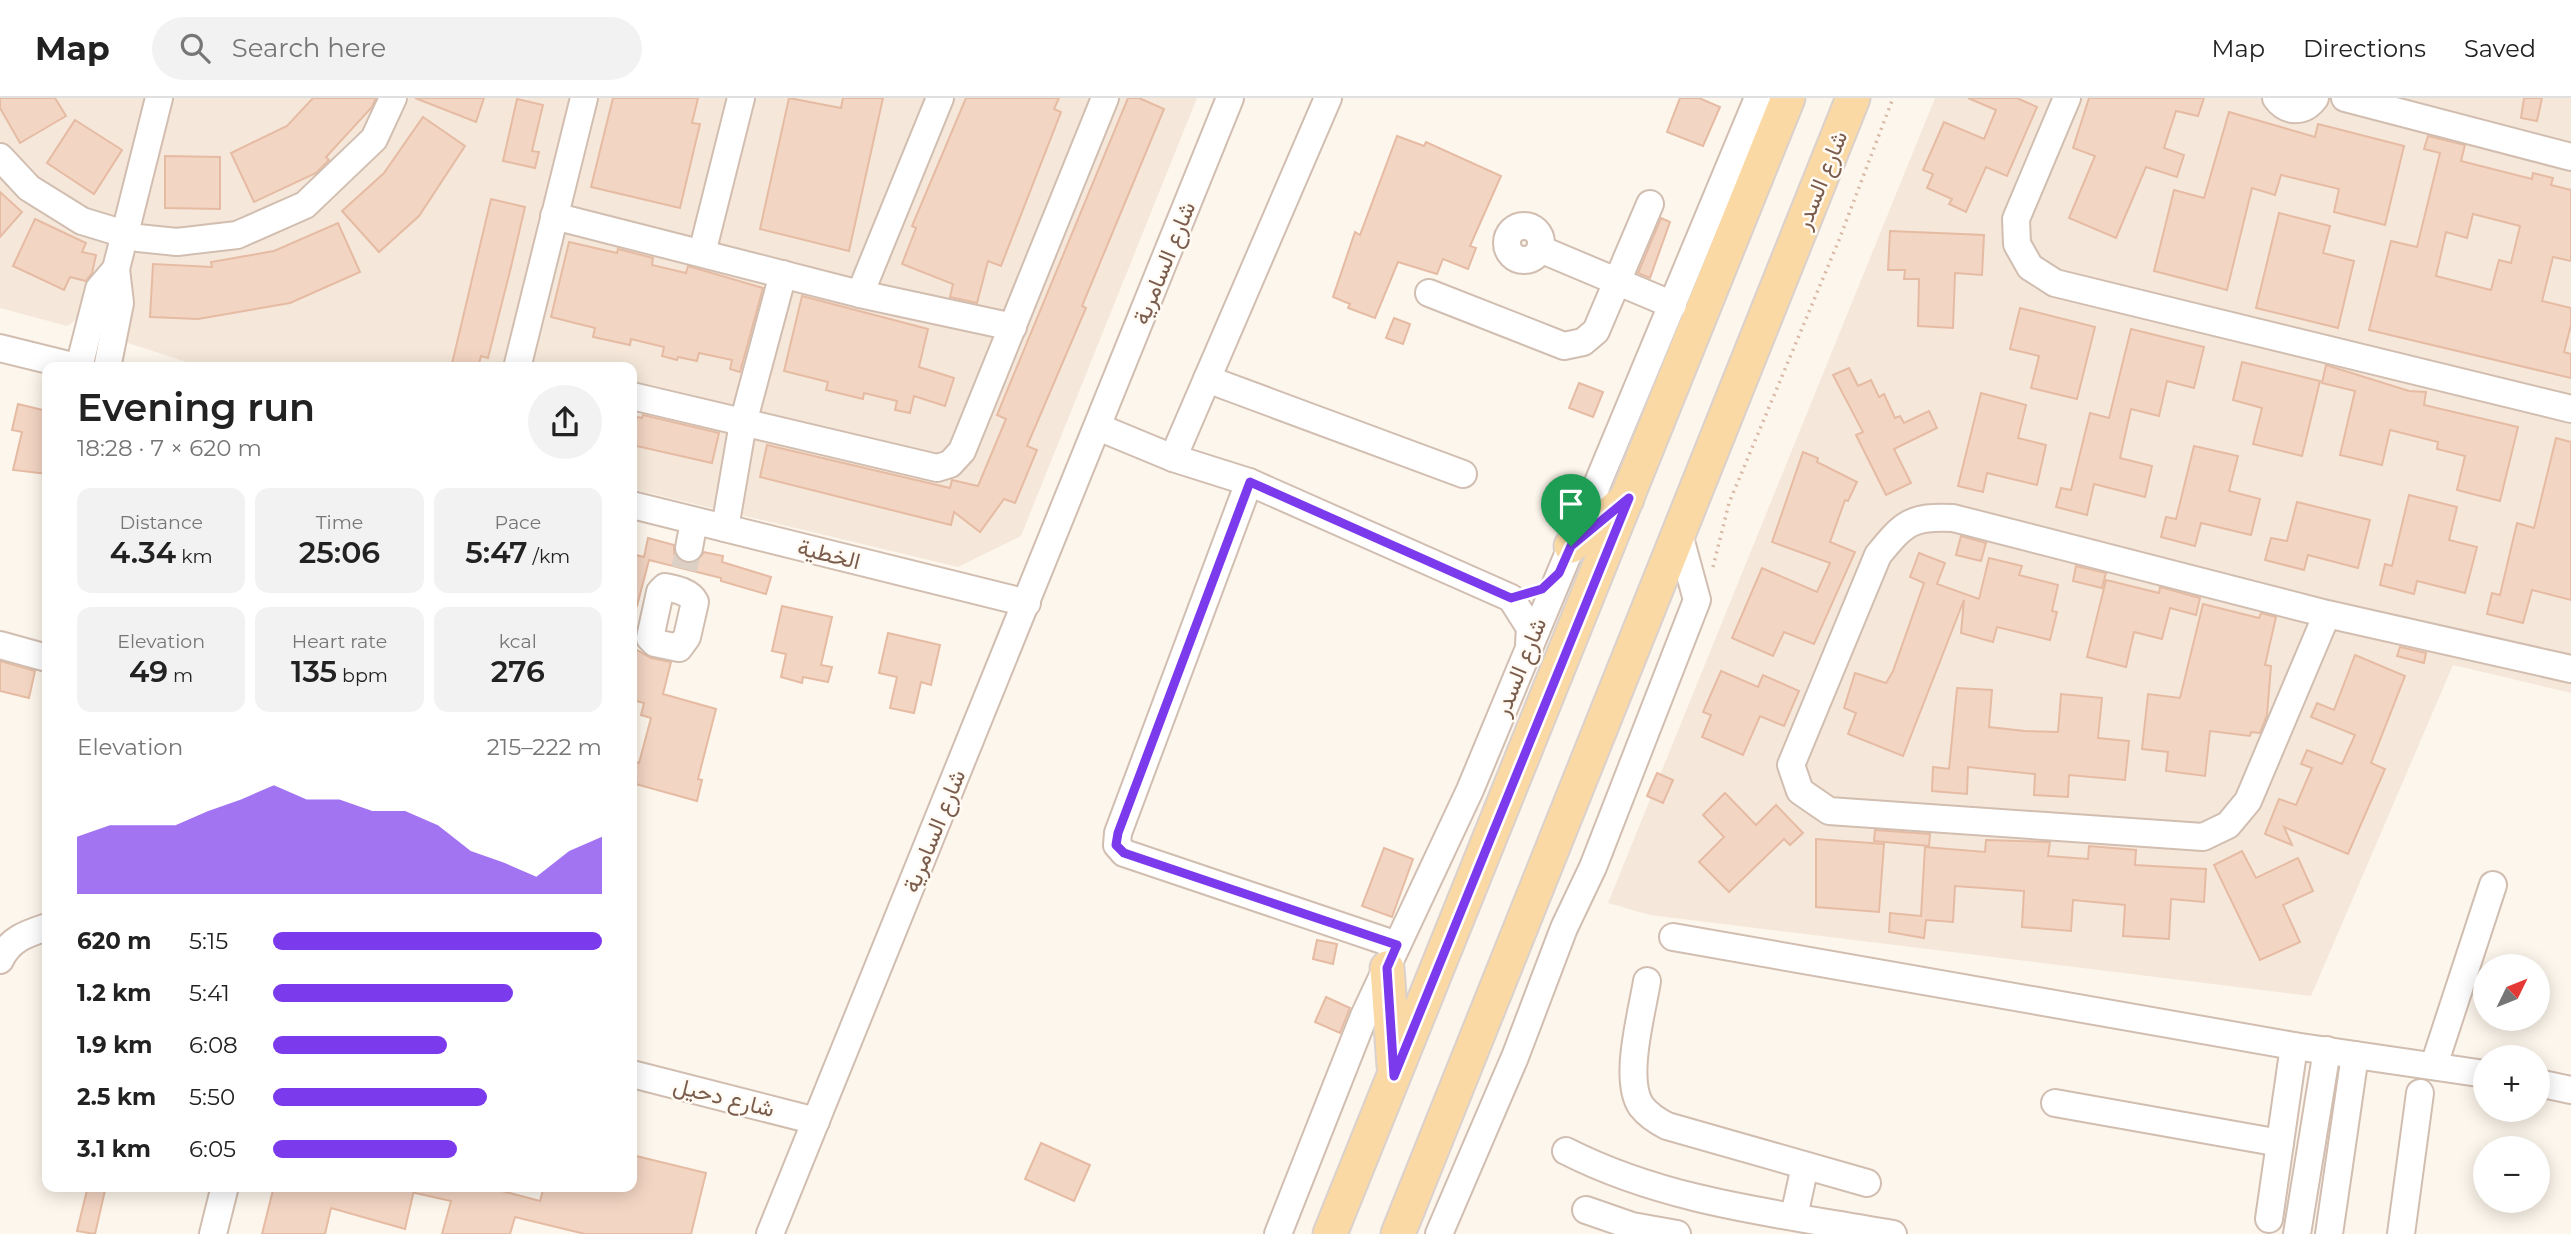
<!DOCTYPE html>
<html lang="en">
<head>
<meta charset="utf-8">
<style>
  body { margin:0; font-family:Montserrat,Vazirmatn,sans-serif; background:#f2f2f2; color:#222; height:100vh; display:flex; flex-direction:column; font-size:26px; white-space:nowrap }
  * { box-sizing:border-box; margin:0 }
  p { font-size:23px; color:#767676 }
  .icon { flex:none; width:38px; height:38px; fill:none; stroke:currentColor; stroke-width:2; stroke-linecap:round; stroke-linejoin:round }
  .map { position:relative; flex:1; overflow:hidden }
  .side { position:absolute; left:42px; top:264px; width:595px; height:830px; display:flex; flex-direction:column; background:#fff; border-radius:14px; box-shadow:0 4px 18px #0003 }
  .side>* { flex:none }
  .needle { width:46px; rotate:47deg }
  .buttons { position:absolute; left:2473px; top:856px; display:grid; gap:14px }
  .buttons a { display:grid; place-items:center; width:77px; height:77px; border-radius:50%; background:#fff; box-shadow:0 4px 18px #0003; font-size:35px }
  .pin { position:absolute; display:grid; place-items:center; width:60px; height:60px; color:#fff; margin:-72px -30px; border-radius:50% 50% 50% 0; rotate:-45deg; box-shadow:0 0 7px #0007 }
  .pin .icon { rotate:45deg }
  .round { display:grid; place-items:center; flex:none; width:74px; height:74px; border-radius:37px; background:#f2f2f2 }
  .headline { display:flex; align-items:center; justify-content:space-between; height:119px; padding:0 35px }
  h1 { font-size:38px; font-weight:600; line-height:52px }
  .stats { display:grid; grid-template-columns:repeat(3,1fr); gap:10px; height:119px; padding:7px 35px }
  .stats div { display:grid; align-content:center; border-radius:14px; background:#f2f2f2; text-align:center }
  .stats b { font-size:30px; font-weight:600 }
  .stats small { font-size:19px; font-weight:400 }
  .stats p { font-size:19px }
  .chart { height:196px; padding:14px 35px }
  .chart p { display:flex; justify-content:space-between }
  .chart svg { width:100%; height:126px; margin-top:7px; fill:#7c3aed; opacity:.7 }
  ul { padding:0 35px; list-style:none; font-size:23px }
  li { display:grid; grid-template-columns:112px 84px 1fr; align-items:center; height:52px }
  li i { height:18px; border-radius:9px; background:#7c3aed }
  header { display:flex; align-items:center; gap:42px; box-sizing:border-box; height:98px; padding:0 35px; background:#fff; border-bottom:2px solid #e0e0e0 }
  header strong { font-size:33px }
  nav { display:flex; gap:38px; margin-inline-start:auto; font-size:24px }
  .search { width:490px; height:63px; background:#f2f2f2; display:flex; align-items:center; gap:18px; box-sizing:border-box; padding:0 24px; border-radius:38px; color:#767676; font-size:26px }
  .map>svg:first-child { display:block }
  .residential { fill:#f5e8da }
  .building { fill:#f3d5c3; stroke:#e6bba3; stroke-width:2; fill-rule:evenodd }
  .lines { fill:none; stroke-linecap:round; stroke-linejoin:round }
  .minor-tunnel { stroke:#dcd0c4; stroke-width:26; stroke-dasharray:26 13; stroke-linecap:butt }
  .minor-casing { stroke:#d1beb0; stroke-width:30 }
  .major-casing { stroke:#dad1cd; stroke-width:37 }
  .path { stroke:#d9b8a5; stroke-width:3.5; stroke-dasharray:2 5; stroke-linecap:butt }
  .minor { stroke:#fff; stroke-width:26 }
  .major { stroke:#fbd9a5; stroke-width:33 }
  .route-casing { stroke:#fff; stroke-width:14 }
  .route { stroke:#7c3aed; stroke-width:9 }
  .labels { text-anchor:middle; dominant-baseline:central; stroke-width:5; stroke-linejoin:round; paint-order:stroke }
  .street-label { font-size:23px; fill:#7a5c4d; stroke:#fffaf3 }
</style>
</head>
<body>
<header>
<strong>Map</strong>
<div class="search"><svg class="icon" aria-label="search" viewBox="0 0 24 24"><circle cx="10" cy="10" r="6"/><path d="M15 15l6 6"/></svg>Search here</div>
<nav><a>Map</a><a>Directions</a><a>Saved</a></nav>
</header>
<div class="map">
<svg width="2571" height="1136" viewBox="0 0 2571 1136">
  <rect width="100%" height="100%" fill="#fdf6ec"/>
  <!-- residential -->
  <g class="residential">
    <polygon points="0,0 1197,0 1021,438 958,469 632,391 632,270 202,269 125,244 79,220 67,228 0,210"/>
    <polygon points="1935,0 2571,0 2571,595 2453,567 2311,898 1650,817 1608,805"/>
  </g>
  <!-- building -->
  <g class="building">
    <polygon points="0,0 55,0 66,18 20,45 0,10"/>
    <polygon points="313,0 376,0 372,9 326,59 329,62 316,75 254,104 231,55 287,28"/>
    <polygon points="415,0 484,0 476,24"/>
    <polygon points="613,0 698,0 692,25 700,26 680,110 591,89"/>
    <polygon points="789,0 841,10 843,0 883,0 849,153 760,131"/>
    <polygon points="966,0 1059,0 1054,11 1061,14 1001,168 988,163 977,205 950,199 953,186 902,166 916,130 912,128"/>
    <polygon points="1128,0 1139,0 1164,11 1082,208 1086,210 1027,348 1037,352 1015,405 1004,401 980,434 954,414 951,427 760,379 767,347 950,390 952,382 978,388 1006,321 997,317"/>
    <polygon points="1680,0 1699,0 1720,9 1703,48 1667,34"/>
    <polygon points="1968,0 2017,0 2037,9 2007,78 1986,69 1966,114 1949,106 1952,101 1927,90 1933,76 1923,72 1944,24 1984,41 1996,12"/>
    <polygon points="2089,0 2204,0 2198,18 2176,13 2164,50 2184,57 2177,79 2146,69 2116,140 2069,120 2095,58 2073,50"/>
    <polygon points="2524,0 2542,0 2537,23 2521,20"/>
    <polygon points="517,1 543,7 532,53 539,54 535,70 503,63"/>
    <polygon points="2229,14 2315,39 2318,26 2404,48 2385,127 2334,114 2339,91 2281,77 2275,97 2252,90 2227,192 2154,173 2174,92 2204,100"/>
    <polygon points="423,19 465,48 419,118 379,154 342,113 384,75"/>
    <polygon points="75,22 122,52 94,96 47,65"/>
    <polygon points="1397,38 1424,48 1426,44 1501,78 1470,148 1476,150 1468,171 1443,161 1437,176 1398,164 1375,220 1348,210 1350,206 1333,199 1355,134 1360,137"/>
    <path d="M 2428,38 L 2465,47 L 2461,63 L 2532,81 L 2533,75 L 2553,80 L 2551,87 L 2571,92 L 2571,163 L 2553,159 L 2542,203 L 2571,210 L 2571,227 L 2564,254 L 2571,256 L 2571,280 L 2369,232 L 2391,143 L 2417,149 L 2440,55 L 2424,51 ZM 2473,116 L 2520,128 L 2511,165 L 2499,162 L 2491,192 L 2436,178 L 2446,134 L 2467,140 Z"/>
    <polygon points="165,58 220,59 220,111 165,110"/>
    <polygon points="0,94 22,114 0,139"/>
    <polygon points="491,101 525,109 511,169 488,260 481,258 478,270 451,270"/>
    <polygon points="2279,115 2330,128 2323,155 2354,163 2338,230 2256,210"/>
    <polygon points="1661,120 1670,124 1650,180 1638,175"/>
    <polygon points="35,121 86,145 82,154 96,157 92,175 86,183 70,179 64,192 13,168"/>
    <polygon points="338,125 360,174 290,205 198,221 150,219 153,166 212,169 211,164 274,153"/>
    <polygon points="1890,133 1984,137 1982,177 1955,175 1953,230 1918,228 1919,181 1904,181 1905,172 1888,172"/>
    <polygon points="569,144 617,155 618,151 653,160 652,167 686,175 688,168 763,190 740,274 730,271 732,262 699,255 697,263 678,259 677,262 662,258 664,249 631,241 630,247 593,239 595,230 551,219"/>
    <polygon points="802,198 928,231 919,269 954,280 945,308 914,298 910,315 895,312 897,303 864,295 863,301 826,292 828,284 784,273"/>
    <polygon points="2020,210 2095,229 2077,301 2031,290 2039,258 2010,251"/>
    <polygon points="1394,220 1410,226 1403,246 1386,240"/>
    <polygon points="2131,231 2204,249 2194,290 2167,283 2159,318 2131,311 2120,360 2152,368 2145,399 2094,386 2087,417 2056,409 2061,390 2071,392 2090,315 2109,320"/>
    <polygon points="2242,264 2320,283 2302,358 2253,346 2262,310 2233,302"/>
    <polygon points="2326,267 2409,293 2426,294 2424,307 2518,329 2500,403 2457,392 2465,358 2437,351 2438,344 2390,332 2382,367 2340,357 2355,293 2322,285"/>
    <polygon points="1849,270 1858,288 1871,282 1879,299 1884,296 1895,320 1900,318 1904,325 1929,313 1937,330 1894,351 1911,385 1886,397 1856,337 1863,334 1833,277"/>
    <polygon points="1579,285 1603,294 1593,319 1569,310"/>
    <polygon points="1981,295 2026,307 2018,340 2046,347 2037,387 1987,375 1983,394 1958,388"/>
    <polygon points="18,306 47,313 47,376 13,372 22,334 12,332"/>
    <polygon points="643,317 719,335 712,365 632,347 632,318 642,320"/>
    <polygon points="2556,340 2571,344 2571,502 2532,492 2523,525 2487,516 2492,495 2500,497 2517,425 2534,430"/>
    <polygon points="2194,348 2238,358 2229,393 2260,401 2251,437 2201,425 2195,448 2161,439 2166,419 2176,421"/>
    <polygon points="1803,354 1818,360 1817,364 1857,384 1848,403 1845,402 1830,444 1855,454 1814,546 1784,534 1773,558 1732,540 1762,470 1817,494 1830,465 1772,444"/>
    <polygon points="2409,397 2457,409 2449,442 2477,449 2465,495 2417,483 2414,496 2380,487 2385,466 2392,468"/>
    <polygon points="2297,404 2370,422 2358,470 2308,457 2304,472 2265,462 2271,440 2287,443"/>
    <polygon points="1961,438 1986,445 1981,463 1956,457"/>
    <polygon points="648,440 674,447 674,456 685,465 695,465 704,454 723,458 722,464 771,479 766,496 721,483 721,480 649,462 637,508 632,507 632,456 644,459"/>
    <polygon points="1919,455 1945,465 1937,486 1979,501 1989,460 2022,468 2019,477 2058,487 2052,513 2057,514 2050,542 1997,529 1993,544 1961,535 1964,502 1903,658 1848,636 1856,615 1844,610 1855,575 1886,585 1893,573 1924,485 1910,479"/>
    <polygon points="2076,468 2106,475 2102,490 2073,483"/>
    <polygon points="2106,482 2159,495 2160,489 2200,500 2196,517 2170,510 2162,541 2134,534 2126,569 2087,559"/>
    <polygon points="2203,506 2259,520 2261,515 2276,519 2265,567 2271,568 2267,617 2260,635 2251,634 2250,638 2210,633 2205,678 2166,673 2168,654 2142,651 2148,596 2180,600"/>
    <polygon points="782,508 832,519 821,567 832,569 828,584 803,579 802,585 781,579 786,556 772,553"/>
    <polygon points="888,535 940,547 931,587 921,584 914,615 890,610 897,579 879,575"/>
    <polygon points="632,549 651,560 671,564 663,596 716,611 698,681 702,682 697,703 632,685 632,663 639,665 651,620 641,617 644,605 632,602"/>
    <polygon points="2400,549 2426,555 2424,565 2397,558"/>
    <polygon points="2355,557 2405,578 2371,665 2385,671 2348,756 2284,729 2292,747 2265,736 2279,701 2296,707 2312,670 2301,666 2307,652 2342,666 2355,637 2311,619 2317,605 2334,612"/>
    <polygon points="0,563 35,573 29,600 0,593"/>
    <polygon points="1721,573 1758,589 1763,577 1799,593 1784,628 1760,618 1743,657 1702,639 1711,617 1703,614"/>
    <polygon points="1957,590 1992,592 1989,629 2025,633 2058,634 2061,596 2102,600 2098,640 2129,643 2125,682 2069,677 2068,699 2034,697 2035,676 1968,669 1967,696 1932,693 1933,669 1949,671"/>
    <polygon points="1657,675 1673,682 1663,705 1647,698"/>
    <polygon points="1725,695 1756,727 1776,707 1803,735 1790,747 1784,741 1729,794 1699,764 1724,739 1703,717"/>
    <polygon points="1875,732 1930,736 1929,748 1874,743"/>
    <polygon points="1816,741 1884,746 1879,814 1816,809"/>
    <polygon points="1986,742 2050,744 2048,758 2088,761 2089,748 2136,752 2135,767 2206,771 2204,804 2171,801 2169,841 2123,838 2125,807 2073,802 2071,833 2022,829 2024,793 1955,788 1953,824 1926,822 1924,840 1889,834 1890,815 1921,818 1925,749 1985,754"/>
    <polygon points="1384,750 1413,761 1392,819 1362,808"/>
    <polygon points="2242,753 2256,780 2298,760 2313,793 2283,807 2300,844 2260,862 2214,767"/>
    <polygon points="1317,842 1337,846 1333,866 1313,861"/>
    <polygon points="1326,899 1350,910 1340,935 1315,924"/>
    <polygon points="1041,1045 1090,1067 1074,1103 1025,1081"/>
    <polygon points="632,1057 706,1075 691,1136 585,1136 515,1119 510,1136 442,1136 451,1103 415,1095 416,1088 483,1088 540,1103 544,1088 632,1088"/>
    <polygon points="88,1088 106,1088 95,1136 77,1133"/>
    <polygon points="274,1088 415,1088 405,1131 331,1110 325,1136 262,1136"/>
  </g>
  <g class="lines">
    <!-- minor-tunnel -->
    <polyline class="minor-tunnel" points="684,471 689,450"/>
    <defs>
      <g id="minor">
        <polyline points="2067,0 2016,121 2017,146 2030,169 2055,185 2571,311"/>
        <path d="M 2276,0 C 2287,15 2304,15 2315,0"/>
        <polyline points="2345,0 2571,59"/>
        <polyline points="0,59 29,90 82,123 138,140 177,144 237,137 305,107 374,41 393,0"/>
        <polyline points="554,118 860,196 1013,229"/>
        <circle cx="1524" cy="145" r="17"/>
        <polyline points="1540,151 1673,207"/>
        <polyline points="702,155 741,0"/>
        <polyline points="1429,195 1564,248 1583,244 1596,233 1650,106"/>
        <polyline points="860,196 940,0"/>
        <polyline points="0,250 81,270"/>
        <polyline points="79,269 99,191 116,171"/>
        <polyline points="107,270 120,205 116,171 159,0"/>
        <polyline points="517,270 584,0"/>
        <polyline points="1207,281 1463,376"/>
        <polyline points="632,298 937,370 950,366 962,353 1105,0"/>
        <polyline points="1098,329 1173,360 1249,384 1511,500 1530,530 1529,546"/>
        <polyline points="1173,360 1328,0"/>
        <polyline points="1249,384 1118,735 1117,747 1124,755 1397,847"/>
        <polyline points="632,407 1027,505"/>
        <polyline points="725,430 743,325 783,176"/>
        <polyline points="689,450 694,423"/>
        <path d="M 665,489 C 676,491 690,494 695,504 L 687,539 L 679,550 L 655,545 L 650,540 L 660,494 Z"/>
        <path d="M 2327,516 L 2248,703 L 2228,727 L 2203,739 L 1829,713 L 1800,693 L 1791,667 L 1878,457 C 1904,425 1911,418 1953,420 L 2327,516 L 2571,571"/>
        <polyline points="0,547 47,560"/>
        <polyline points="1673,839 2294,948 2485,976"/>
        <path d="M 0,862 C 10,841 26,836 47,829"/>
        <path d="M 1647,883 C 1642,915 1623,981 1641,1008 C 1648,1017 1657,1023 1667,1028 L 1867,1085"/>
        <polyline points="2434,967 2493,787"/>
        <polyline points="632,976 816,1023"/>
        <polyline points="2538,985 2571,992"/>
        <polyline points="2055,1005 2280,1045"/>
        <path d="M 1566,1053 C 1668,1105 1782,1116 1893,1136"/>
        <polyline points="1586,1112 1632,1128 1677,1136"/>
        <polyline points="1794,1118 1805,1068"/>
        <polyline points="2269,1121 2294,948"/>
        <polyline points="213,1136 225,1088"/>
        <polyline points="770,1136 1230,0"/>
        <polyline points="1278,1136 1364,918 1470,692 1758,0"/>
        <polyline points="1439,1136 1515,959 1564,830 1593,769 1697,502 1679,436"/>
        <polyline points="2297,1136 2327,952"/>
        <polyline points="2329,1136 2355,957"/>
        <polyline points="2401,1136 2420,995"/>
      </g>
      <g id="major">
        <polyline points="1571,448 1627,401"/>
        <polyline points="1387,870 1394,968"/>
        <polyline points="1330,1136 1788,0"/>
        <polyline points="1398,1136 1853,0"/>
      </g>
    </defs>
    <!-- minor casing -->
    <use href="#minor" class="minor-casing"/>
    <!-- major casing -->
    <use href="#major" class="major-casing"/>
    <!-- path -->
    <polyline class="path" points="1713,469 1729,405 1839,142 1893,0"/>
    <!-- minor -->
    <use href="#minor" class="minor"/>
    <!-- major -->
    <use href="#major" class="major"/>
  </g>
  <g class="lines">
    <defs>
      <polygon id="route" points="1250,384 1511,500 1542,491 1559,475 1571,448 1629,400 1394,978 1387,870 1397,847 1124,755 1116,747 1118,735"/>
    </defs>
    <!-- route casing -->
    <use href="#route" class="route-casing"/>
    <!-- route -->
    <use href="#route" class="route"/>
  </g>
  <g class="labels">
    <!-- street labels -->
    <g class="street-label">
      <text transform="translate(1821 82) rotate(-68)">شارع السدر</text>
      <text transform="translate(1164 165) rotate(-68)">شارع السامرية</text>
      <text transform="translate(829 456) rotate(14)">الخطية</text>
      <text transform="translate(1520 569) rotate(-68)">شارع السدر</text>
      <text transform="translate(934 733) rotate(-68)">شارع السامرية</text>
      <text transform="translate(724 999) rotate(14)">شارع دحيل</text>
    </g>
  </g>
</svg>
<div class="buttons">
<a><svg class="needle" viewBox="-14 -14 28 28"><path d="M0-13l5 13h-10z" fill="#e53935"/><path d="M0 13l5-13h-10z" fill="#767676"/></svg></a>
<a>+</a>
<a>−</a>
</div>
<div class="pin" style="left:1571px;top:448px;background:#1e9e55"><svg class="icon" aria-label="arrive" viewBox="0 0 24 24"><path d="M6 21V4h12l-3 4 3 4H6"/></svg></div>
<section class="side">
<div class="headline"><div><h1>Evening run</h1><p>18:28 · 7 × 620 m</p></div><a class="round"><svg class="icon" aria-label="share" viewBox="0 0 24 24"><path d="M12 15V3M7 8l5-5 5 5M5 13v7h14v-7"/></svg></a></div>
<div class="stats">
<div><p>Distance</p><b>4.34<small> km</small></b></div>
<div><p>Time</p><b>25:06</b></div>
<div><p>Pace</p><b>5:47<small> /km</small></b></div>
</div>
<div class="stats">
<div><p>Elevation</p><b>49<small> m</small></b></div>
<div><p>Heart rate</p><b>135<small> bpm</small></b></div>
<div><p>kcal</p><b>276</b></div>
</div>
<div class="chart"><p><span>Elevation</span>215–222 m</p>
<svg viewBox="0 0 160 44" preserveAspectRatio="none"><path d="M0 44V24L10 20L20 20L30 20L40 15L50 11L60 6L70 11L80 11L90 15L100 15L110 20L120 29L130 33L140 38L150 29L160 24V44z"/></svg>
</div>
<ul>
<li><b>620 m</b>5:15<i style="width:100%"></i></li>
<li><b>1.2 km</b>5:41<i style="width:73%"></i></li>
<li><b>1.9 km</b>6:08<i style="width:53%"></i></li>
<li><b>2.5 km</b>5:50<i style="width:65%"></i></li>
<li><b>3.1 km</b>6:05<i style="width:56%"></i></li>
</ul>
</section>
</div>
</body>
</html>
